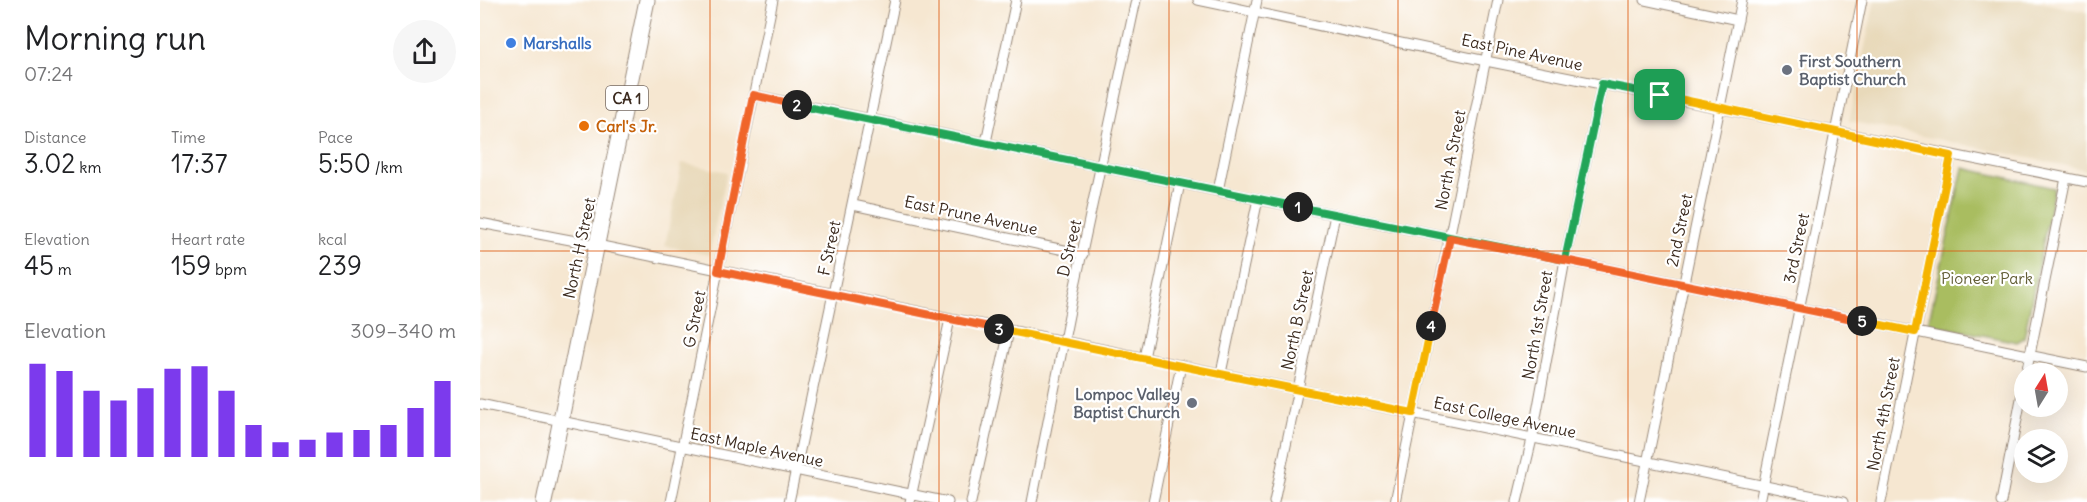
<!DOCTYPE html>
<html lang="en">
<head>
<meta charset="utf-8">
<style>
  body { margin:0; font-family:Delius,sans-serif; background:#f6f6f6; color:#202124; height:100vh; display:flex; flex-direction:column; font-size:22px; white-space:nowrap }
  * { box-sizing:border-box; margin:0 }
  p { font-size:20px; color:#757577 }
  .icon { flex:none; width:33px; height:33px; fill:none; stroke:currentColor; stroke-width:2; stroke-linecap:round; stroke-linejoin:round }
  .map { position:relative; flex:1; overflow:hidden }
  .details { display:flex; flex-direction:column; background:#fff; width:480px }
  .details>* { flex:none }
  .needle { width:39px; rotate:11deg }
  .buttons { position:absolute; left:1534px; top:363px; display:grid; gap:12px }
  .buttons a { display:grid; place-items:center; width:54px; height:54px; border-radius:50%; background:#fff; box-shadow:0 6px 24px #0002; font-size:30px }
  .pin { position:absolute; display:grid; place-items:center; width:51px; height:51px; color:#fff; margin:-26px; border-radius:12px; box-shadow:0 3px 9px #0006 }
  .km { position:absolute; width:30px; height:30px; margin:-15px; border-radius:50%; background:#222; color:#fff; font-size:16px; line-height:30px; text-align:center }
  .round { display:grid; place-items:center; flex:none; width:63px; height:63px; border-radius:32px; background:#f6f6f6 }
  .headline { display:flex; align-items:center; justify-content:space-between; height:102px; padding:0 24px }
  h1 { font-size:33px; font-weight:600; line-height:45px }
  .metrics { display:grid; grid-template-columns:repeat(3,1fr); gap:9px; height:102px; padding:6px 24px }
  .metrics div { display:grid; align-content:center }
  .metrics b { font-size:26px; font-weight:600 }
  .metrics small { font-size:16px; font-weight:400 }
  .metrics p { font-size:16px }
  .chart { height:168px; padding:12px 24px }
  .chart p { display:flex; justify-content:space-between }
  .chart svg { width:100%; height:108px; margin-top:6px; stroke:#7c3aed; stroke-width:6 }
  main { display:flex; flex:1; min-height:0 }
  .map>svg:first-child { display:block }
  .built { fill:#e8d9ba }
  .green { fill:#a9bd60; stroke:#72743f; stroke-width:1.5 }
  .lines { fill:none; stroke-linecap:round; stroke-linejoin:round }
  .minor-casing { stroke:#988878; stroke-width:11 }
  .highway-casing { stroke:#988878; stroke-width:17 }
  .minor { stroke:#fff; stroke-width:9 }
  .highway { stroke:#fff; stroke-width:15 }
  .split-1-casing { stroke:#fff; stroke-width:12 }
  .split-2-casing { stroke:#fff; stroke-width:12 }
  .split-3-casing { stroke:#fff; stroke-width:12 }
  .split-4-casing { stroke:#fff; stroke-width:12 }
  .split-5-casing { stroke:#fff; stroke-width:12 }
  .split-6-casing { stroke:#fff; stroke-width:12 }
  .split-1 { stroke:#22a559; stroke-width:8 }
  .split-2 { stroke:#22a559; stroke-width:8 }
  .split-3 { stroke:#f0652b; stroke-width:8 }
  .split-4 { stroke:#f5b400; stroke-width:8 }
  .split-5 { stroke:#f0652b; stroke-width:8 }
  .split-6 { stroke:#f5b400; stroke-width:8 }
  .grid { fill:none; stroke:#df570d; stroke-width:1.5; stroke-opacity:0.55 }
  .shop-dot { fill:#3f7fe0; stroke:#fff; stroke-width:2 }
  .worship-dot { fill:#6b7280; stroke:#fff; stroke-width:2 }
  .food-dot { fill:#e8710a; stroke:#fff; stroke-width:2 }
  .labels { text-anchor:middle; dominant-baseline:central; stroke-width:4.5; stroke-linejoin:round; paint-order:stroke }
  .shield { fill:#fff; stroke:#766a62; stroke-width:1.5 }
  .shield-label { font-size:15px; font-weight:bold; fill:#3b2a1e }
  .shop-label { font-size:16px; font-weight:bold; fill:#366cbe; stroke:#fff; text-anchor:start }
  .street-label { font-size:16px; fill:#3b2a1e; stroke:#fff }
  .worship-label { font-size:16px; font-weight:bold; fill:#5b616d; stroke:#fff; text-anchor:start }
  .food-label { font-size:16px; font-weight:bold; fill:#c56008; stroke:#fff; text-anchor:start }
  .park-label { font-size:16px; fill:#625d35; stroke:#fff }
</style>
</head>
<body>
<main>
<section class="details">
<div class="headline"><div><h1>Morning run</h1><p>07:24</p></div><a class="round"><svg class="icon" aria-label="share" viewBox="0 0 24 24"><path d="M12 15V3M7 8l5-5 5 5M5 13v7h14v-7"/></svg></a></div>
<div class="metrics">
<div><p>Distance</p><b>3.02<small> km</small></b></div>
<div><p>Time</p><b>17:37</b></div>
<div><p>Pace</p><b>5:50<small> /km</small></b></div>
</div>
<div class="metrics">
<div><p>Elevation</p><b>45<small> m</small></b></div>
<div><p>Heart rate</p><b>159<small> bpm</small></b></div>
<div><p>kcal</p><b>239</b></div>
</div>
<div class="chart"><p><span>Elevation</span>309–340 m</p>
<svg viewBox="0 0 160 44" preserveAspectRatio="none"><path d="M5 44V6M15 44V9M25 44V17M35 44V21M45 44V16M55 44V8M65 44V7M75 44V17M85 44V31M95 44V38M105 44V37M115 44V34M125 44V33M135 44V31M145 44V24M155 44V13"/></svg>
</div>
</section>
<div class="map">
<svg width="1607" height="502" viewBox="0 0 1607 502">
  <rect width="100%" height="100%" fill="#fff"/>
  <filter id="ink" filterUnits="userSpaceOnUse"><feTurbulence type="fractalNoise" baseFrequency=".0167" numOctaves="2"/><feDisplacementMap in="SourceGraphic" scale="12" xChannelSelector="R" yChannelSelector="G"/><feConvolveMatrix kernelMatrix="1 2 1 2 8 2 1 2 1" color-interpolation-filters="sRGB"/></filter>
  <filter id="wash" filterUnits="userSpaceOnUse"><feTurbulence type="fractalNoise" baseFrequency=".008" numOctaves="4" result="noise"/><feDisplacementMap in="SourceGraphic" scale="24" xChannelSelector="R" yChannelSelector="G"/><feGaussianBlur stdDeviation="1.35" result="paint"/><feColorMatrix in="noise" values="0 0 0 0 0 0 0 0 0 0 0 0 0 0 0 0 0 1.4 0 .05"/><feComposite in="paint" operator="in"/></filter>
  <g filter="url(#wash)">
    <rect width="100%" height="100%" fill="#f6e7d1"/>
    <!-- built -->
    <g class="built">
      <polygon points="1395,0 1549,0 1607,12 1607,170 1369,121"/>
      <polygon points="202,163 247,172 229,255 185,246"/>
    </g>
    <!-- green -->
    <polygon class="green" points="1483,168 1574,188 1544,338 1537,342 1448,324"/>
  </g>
  <g filter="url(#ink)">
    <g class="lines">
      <defs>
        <g id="minor">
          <polyline points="718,0 1006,61 1607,182"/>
          <polyline points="1165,0 1258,20"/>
          <polyline points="273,95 787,201 1085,260 1607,367"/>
          <polyline points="506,142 536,0"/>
          <polyline points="738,191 777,0"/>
          <polyline points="373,205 603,254"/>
          <polyline points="0,223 117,245 1363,502"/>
          <polyline points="664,358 700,183"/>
          <polyline points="741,373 778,199"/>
          <polyline points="1546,374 1586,178"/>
          <polyline points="0,404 468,502"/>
          <polyline points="191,502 293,0"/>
          <polyline points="309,502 415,0"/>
          <polyline points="430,502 470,319"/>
          <polyline points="491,502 529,331"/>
          <polyline points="552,502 593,295 656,0"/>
          <polyline points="673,502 701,365"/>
          <polyline points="794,502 855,215"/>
          <polyline points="915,502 1018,0"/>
          <polyline points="1037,502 1052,439 1085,260 1122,84"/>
          <polyline points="1159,502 1262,0"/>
          <polyline points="1280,502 1382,0"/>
          <polyline points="1401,502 1471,156"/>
          <polyline points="1521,502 1545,378"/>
        </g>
        <polyline id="highway" points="64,502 167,0"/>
      </defs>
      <!-- minor casing -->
      <use href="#minor" class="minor-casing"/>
      <!-- highway casing -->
      <use href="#highway" class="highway-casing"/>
      <!-- minor -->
      <use href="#minor" class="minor"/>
      <!-- highway -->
      <use href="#highway" class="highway"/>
    </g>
  </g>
  <g class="lines" filter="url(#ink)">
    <defs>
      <polyline id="split-1" points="818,207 1085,260 1122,84 1180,95"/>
      <polyline id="split-2" points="317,105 818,207"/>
      <polyline id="split-3" points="317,105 273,95 238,271 519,329"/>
      <polyline id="split-4" points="519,329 933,413 951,326"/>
      <polyline id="split-5" points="951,326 970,238 1085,260 1382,321"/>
      <polyline id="split-6" points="1180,95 1471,156 1435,332 1382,321"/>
    </defs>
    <!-- split-1 casing -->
    <use href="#split-1" class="split-1-casing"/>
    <!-- split-2 casing -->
    <use href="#split-2" class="split-2-casing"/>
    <!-- split-3 casing -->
    <use href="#split-3" class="split-3-casing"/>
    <!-- split-4 casing -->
    <use href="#split-4" class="split-4-casing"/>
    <!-- split-5 casing -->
    <use href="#split-5" class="split-5-casing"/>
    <!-- split-6 casing -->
    <use href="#split-6" class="split-6-casing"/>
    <!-- split-1 -->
    <use href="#split-1" class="split-1"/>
    <!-- split-2 -->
    <use href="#split-2" class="split-2"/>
    <!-- split-3 -->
    <use href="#split-3" class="split-3"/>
    <!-- split-4 -->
    <use href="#split-4" class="split-4"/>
    <!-- split-5 -->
    <use href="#split-5" class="split-5"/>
    <!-- split-6 -->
    <use href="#split-6" class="split-6"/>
  </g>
  <!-- grid -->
  <path class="grid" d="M 230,0 L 230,502M 459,0 L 459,502M 689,0 L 689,502M 918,0 L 918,502M 1148,0 L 1148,502M 1377,0 L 1377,502M 0,251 L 1607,251"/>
  <!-- markers -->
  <circle class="shop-dot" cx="31" cy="43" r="6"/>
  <g class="worship-dot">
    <circle cx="1307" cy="70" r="6"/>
    <circle cx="712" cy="403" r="6"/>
  </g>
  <circle class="food-dot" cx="104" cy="126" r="6"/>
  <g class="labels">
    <!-- shield labels -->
    <rect class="shield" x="126" y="86" width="42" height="24" rx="4.5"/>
    <g class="shield-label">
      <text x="147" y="98">CA 1</text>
    </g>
    <!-- shop labels -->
    <g class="shop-label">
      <text x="43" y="43">Marshalls</text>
    </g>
    <!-- street labels -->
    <g class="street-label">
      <text transform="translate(1042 52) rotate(12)">East Pine Avenue</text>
      <text transform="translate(970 160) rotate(-79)">North A Street</text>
      <text transform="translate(491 215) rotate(12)">East Prune Avenue</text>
      <text transform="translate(1199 230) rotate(-78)">2nd Street</text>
      <text transform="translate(99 248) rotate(-78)">North H Street</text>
      <text transform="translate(349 248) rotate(-78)">F Street</text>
      <text transform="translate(589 248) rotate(-77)">D Street</text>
      <text transform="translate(1316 248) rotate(-78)">3rd Street</text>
      <text transform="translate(214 319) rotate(-79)">G Street</text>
      <text transform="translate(817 320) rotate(-78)">North B Street</text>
      <text transform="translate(1057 325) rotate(-80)">North 1st Street</text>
      <text transform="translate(1403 414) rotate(-79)">North 4th Street</text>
      <text transform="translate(1025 417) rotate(12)">East College Avenue</text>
      <text transform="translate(277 447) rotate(12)">East Maple Avenue</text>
    </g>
    <!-- worship labels -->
    <g class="worship-label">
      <text x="1319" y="61">First Southern<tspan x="1319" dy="18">Baptist Church</tspan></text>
      <text x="700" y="394" text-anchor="end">Lompoc Valley<tspan x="700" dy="18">Baptist Church</tspan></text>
    </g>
    <!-- food labels -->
    <g class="food-label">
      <text x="116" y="126">Carl's Jr.</text>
    </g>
    <!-- park labels -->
    <g class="park-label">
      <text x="1507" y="278">Pioneer Park</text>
    </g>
  </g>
</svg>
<div class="buttons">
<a><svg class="needle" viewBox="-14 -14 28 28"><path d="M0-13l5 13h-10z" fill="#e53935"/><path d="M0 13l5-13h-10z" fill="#757577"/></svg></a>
<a><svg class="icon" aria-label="layers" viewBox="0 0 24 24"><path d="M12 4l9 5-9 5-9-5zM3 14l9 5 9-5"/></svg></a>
</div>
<div class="pin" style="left:1180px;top:95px;background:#1e9e55"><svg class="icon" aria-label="arrive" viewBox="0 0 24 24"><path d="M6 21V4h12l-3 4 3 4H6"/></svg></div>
<b class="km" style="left:818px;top:207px">1</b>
<b class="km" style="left:317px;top:105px">2</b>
<b class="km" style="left:519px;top:329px">3</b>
<b class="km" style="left:951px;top:326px">4</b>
<b class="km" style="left:1382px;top:321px">5</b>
</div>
</main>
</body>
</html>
